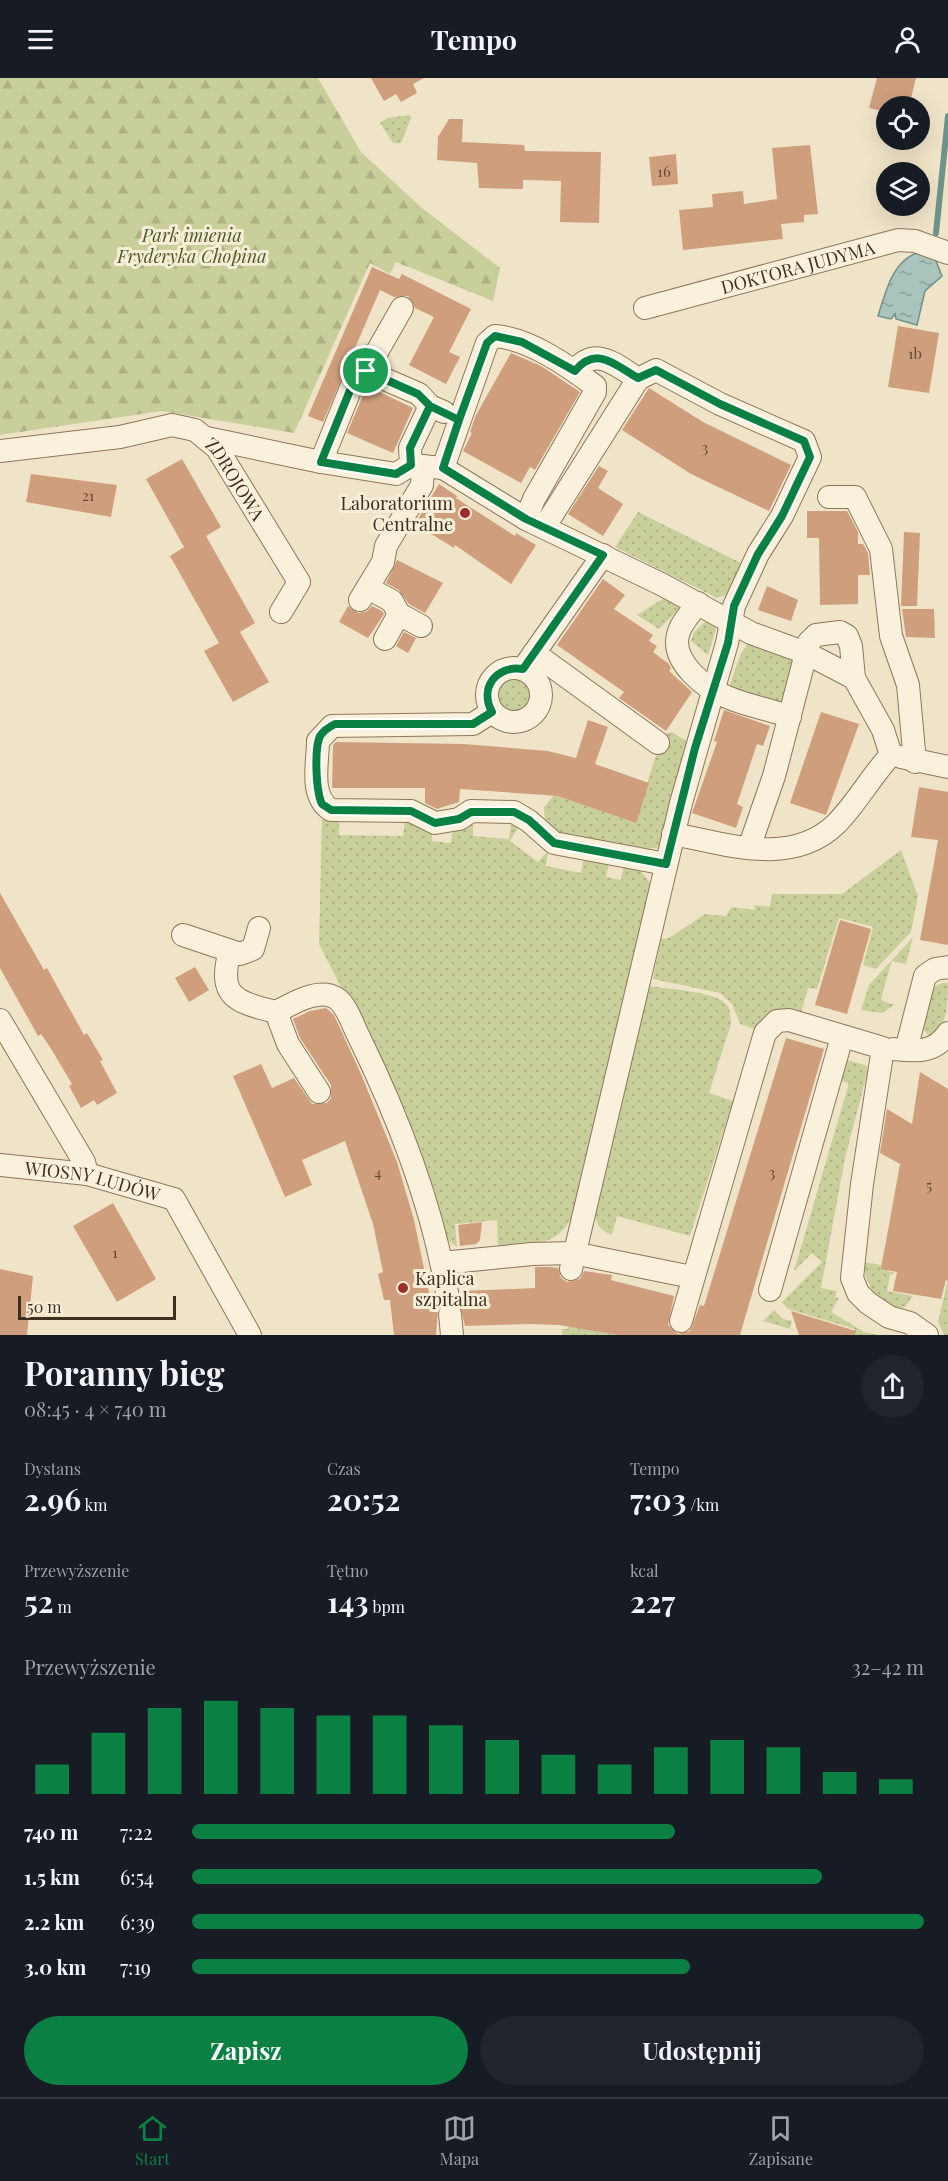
<!DOCTYPE html>
<html lang="pl">
<head>
<meta charset="utf-8">
<style>
  body { margin:0; font-family:"Playfair Display",serif; background:#20242c; color:#f1f3f6; height:100vh; display:flex; flex-direction:column; font-size:22px; white-space:nowrap }
  * { box-sizing:border-box; margin:0 }
  p { font-size:20px; color:#9ea1a6 }
  .icon { flex:none; width:33px; height:33px; fill:none; stroke:currentColor; stroke-width:2; stroke-linecap:round; stroke-linejoin:round }
  .map { position:relative; height:1257px; overflow:hidden }
  .panel { display:flex; flex-direction:column; background:#171b24; flex:1 }
  .panel>* { flex:none }
  .controls { position:absolute; left:876px; top:18px; display:grid; gap:12px }
  .controls a { display:grid; place-items:center; width:54px; height:54px; border-radius:50%; background:#171b24; box-shadow:0 6px 24px #0002; font-size:30px }
  .scale { position:absolute; left:18px; bottom:15px; width:158px; box-sizing:border-box; padding-left:6px; border:3px solid #3d2e20; border-top:0; font-size:16px; line-height:21px; white-space:nowrap; color:#3d2e20; -webkit-text-stroke:4px #f7eed8; paint-order:stroke }
  .pin { position:absolute; display:grid; place-items:center; width:51px; height:51px; color:#fff; margin:-26px; border:3px solid #fff; border-radius:50%; box-shadow:0 2px 6px #0007 }
  .round { display:grid; place-items:center; flex:none; width:63px; height:63px; border-radius:32px; background:#20242c }
  .head { display:flex; align-items:center; justify-content:space-between; height:102px; padding:0 24px }
  h1 { font-size:33px; font-weight:700; line-height:45px }
  .stats { display:grid; grid-template-columns:repeat(3,1fr); gap:9px; height:102px; padding:6px 24px }
  .stats div { display:grid; align-content:center }
  .stats b { font-size:30px; font-weight:700 }
  .stats small { font-size:16px; font-weight:400 }
  .stats p { font-size:16px }
  .chart { height:168px; padding:12px 24px }
  .chart p { display:flex; justify-content:space-between }
  .chart svg { width:100%; height:108px; margin-top:6px; stroke:#0b8043; stroke-width:6 }
  .primary-button { display:flex; gap:12px; margin-top:auto; padding:12px 24px }
  .primary-button a { flex:1; height:69px; border-radius:36px; background:#0b8043; color:#fff; font-size:24px; font-weight:700; line-height:69px; text-align:center }
  .primary-button a+a { background:#20242c; color:#f1f3f6 }
  ul { padding:0 24px; list-style:none; font-size:20px }
  li { display:grid; grid-template-columns:96px 72px 1fr; align-items:center; height:45px }
  li i { height:15px; border-radius:8px; background:#0b8043 }
  header { display:flex; justify-content:space-between; align-items:center; height:78px; padding:0 24px; background:#171b24; font-size:27px; font-weight:700 }
  .tab-bar { display:flex; justify-content:space-around; align-items:center; height:84px; border-top:2px solid #363941; background:#171b24; font-size:16px; color:#9ea1a6 }
  .tab-bar a { display:grid; justify-items:center; gap:3px }
  .tab-bar .active { color:#0b8043 }
  .map>svg:first-child { display:block }
  .grass { fill:url(#grass-dots) }
  .forest { fill:url(#forest-firs) }
  .water { fill:url(#water-ripples); stroke:#6f938a; stroke-width:1.5 }
  .lines { fill:none; stroke-linecap:round; stroke-linejoin:round }
  .stream { stroke:#6f938a; stroke-width:6 }
  .building { fill:#cf9f7d }
  .minor-casing { stroke:#8d765c; stroke-width:24 }
  .minor { stroke:#faf1dc; stroke-width:22 }
  .route-casing { stroke:#fff; stroke-width:12 }
  .route { stroke:#0b8043; stroke-width:8 }
  .poi-dot { fill:#9e2a2b; stroke:#f7eed8; stroke-width:2 }
  .labels { text-anchor:middle; dominant-baseline:central; stroke-width:6; stroke-linejoin:round; paint-order:stroke }
  .number-label { font-size:15px; fill:#624a37 }
  .park-label { font-size:18px; font-style:italic; fill:#4d5a26; stroke:#f7eed8 }
  .street-label { font-size:18px; fill:#3d2e20; stroke:#f7eed8 }
  .poi-label { font-size:18px; fill:#3d2e20; stroke:#f7eed8; text-anchor:end }
</style>
</head>
<body>
<header><svg class="icon" aria-label="menu" viewBox="0 0 24 24"><path d="M4 6h16M4 12h16M4 18h16"/></svg>Tempo<svg class="icon" aria-label="person" viewBox="0 0 24 24"><circle cx="12" cy="8" r="4"/><path d="M4 21q1-7 8-7t8 7"/></svg></header>
<div class="map">
<svg width="948" height="1257" viewBox="0 0 948 1257">
  <defs>
    <pattern id="grass-dots" width="8" height="8" patternUnits="userSpaceOnUse" patternTransform="scale(1.5)"><rect width="8" height="8" fill="#c9cf9b"/><path d="M2 2h.1M6 6h.1" fill="none" stroke="#aeb285" stroke-width="1.8" stroke-linecap="round"/></pattern>
    <pattern id="forest-firs" width="22" height="20" patternUnits="userSpaceOnUse" patternTransform="scale(1.5)"><rect width="22" height="20" fill="#c9cf9b"/><path d="M5 1l3.5 6h-7zM16 11l3.5 6h-7z" fill="#aeb285"/></pattern>
    <pattern id="water-ripples" width="26" height="14" patternUnits="userSpaceOnUse" patternTransform="scale(1.5)"><rect width="26" height="14" fill="#a9c4bc"/><path d="M2 4q2-2 4 0t4 0M15 11q2-2 4 0t4 0" fill="none" stroke="#8ba098"/></pattern>
  </defs>
  <rect width="100%" height="100%" fill="#f0e4c8"/>
  <!-- grass -->
  <g class="grass">
    <polygon points="409,37 411,40 401,65 393,65 380,45 387,40"/>
    <polygon points="638,434 743,486 728,516 717,520 615,469"/>
    <polygon points="666,519 679,528 679,531 659,551 637,537"/>
    <polygon points="707,542 716,547 716,551 708,577 691,563 694,554"/>
    <polygon points="747,567 754,567 793,583 784,622 780,626 728,612 741,575"/>
    <circle cx="515" cy="618" r="20"/>
    <polygon points="672,654 688,664 664,766 656,770 637,771 557,757 545,748 544,729 555,716 635,745 662,657"/>
    <path d="M 322,741 L 339,742 L 339,757 L 403,758 L 405,742 L 432,754 L 432,763 L 451,765 L 452,755 L 473,742 L 473,758 L 509,761 L 511,745 L 518,750 L 510,763 L 538,784 L 548,773 L 546,788 L 581,795 L 584,779 L 609,784 L 606,799 L 621,802 L 624,786 L 640,792 L 651,806 L 573,1137 C 558,1169 529,1167 498,1170 L 497,1142 L 455,1146 L 457,1169 L 444,1160 L 382,989 L 319,866 Z"/>
    <path d="M 901,772 L 918,818 L 911,854 L 876,891 L 863,887 L 873,849 L 839,840 L 817,911 L 808,910 L 801,935 C 782,929 765,932 755,951 L 740,946 L 732,926 L 720,915 L 653,901 L 661,861 L 669,860 L 705,836 L 726,838 L 731,829 L 754,832 L 755,827 L 770,829 L 772,816 L 842,816 Z"/>
    <path d="M 913,859 L 906,886 L 892,883 C 887,899 885,906 881,922 L 894,927 L 882,935 L 861,932 L 869,907 Z"/>
    <path d="M 942,905 L 948,905 C 948,922 948,955 928,957 L 921,948 L 931,910 Z"/>
    <path d="M 649,908 C 667,911 716,913 727,927 C 731,932 730,940 731,946 L 709,1015 L 733,1023 L 690,1158 L 617,1138 L 612,1157 C 601,1153 596,1147 595,1136 Z"/>
    <polygon points="841,980 867,988 868,992 845,1080 821,1210 837,1213 835,1219 839,1220 831,1234 864,1254 879,1257 853,1257 855,1251 788,1231 782,1224 822,1184 812,1175 794,1193 849,1005 841,1003 838,992"/>
    <path d="M 884,1172 L 891,1173 L 887,1193 L 896,1195 L 890,1197 L 887,1213 L 913,1218 L 905,1229 C 881,1234 864,1205 863,1184 L 881,1187 Z"/>
    <polygon points="948,1201 948,1257 944,1257 938,1244"/>
    <polygon points="774,1232 783,1241 792,1243 790,1251 763,1243"/>
    <polygon points="569,1248 618,1257 562,1257 562,1251 568,1251"/>
  </g>
  <!-- forest -->
  <polygon class="forest" points="0,0 318,0 361,74 422,130 500,190 493,223 396,184 390,196 370,185 294,355 162,333 0,357"/>
  <!-- water -->
  <path class="water" d="M 919,174 L 934,178 L 942,198 L 925,213 L 917,247 L 896,241 L 895,236 L 891,241 L 878,238 C 886,213 892,183 919,174 Z"/>
  <g class="lines">
    <!-- stream -->
    <polyline class="stream" points="936,155 948,38"/>
  </g>
  <!-- building -->
  <g class="building">
    <polygon points="371,0 424,0 413,6 417,15 401,24 396,16 384,23"/>
    <polygon points="877,0 916,0 909,28 886,28 886,34 869,30"/>
    <polygon points="449,41 463,41 462,64 524,67 525,73 601,74 599,145 560,144 561,103 523,102 523,111 479,110 477,85 437,82 438,59"/>
    <polygon points="810,67 818,136 804,137 804,144 781,146 783,161 683,172 679,132 713,129 712,116 743,113 744,126 777,121 772,70"/>
    <polygon points="676,76 678,106 652,108 649,79"/>
    <polygon points="372,189 399,201 402,196 471,231 449,274 460,279 446,306 409,287 434,239 415,230 408,218 394,219 380,212 323,344 308,338"/>
    <polygon points="898,248 939,255 929,315 888,309"/>
    <polygon points="511,275 541,288 580,314 535,392 530,389 521,405 463,373 472,355 470,354 476,337"/>
    <polygon points="367,308 413,330 393,375 347,355"/>
    <polygon points="649,310 703,344 791,387 769,433 691,396 622,352"/>
    <polygon points="182,381 221,449 206,458 255,545 240,554 269,604 233,624 204,573 219,565 170,478 184,469 146,401"/>
    <polygon points="599,388 608,393 598,410 623,426 603,458 568,436"/>
    <polygon points="31,396 117,407 111,439 26,424"/>
    <polygon points="439,406 457,418 456,420 515,458 516,455 536,467 511,506 455,467 454,470 415,446"/>
    <polygon points="807,433 847,433 858,454 858,466 863,466 868,475 870,497 858,497 858,526 820,527 819,460 807,460"/>
    <polygon points="904,454 920,455 917,528 901,528"/>
    <polygon points="397,482 443,505 425,535 409,526 399,512 386,505"/>
    <polygon points="603,501 625,517 614,531 653,557 649,563 657,568 653,574 669,586 671,590 669,593 692,614 666,653 619,620 624,614 557,567"/>
    <polygon points="767,508 798,522 791,543 758,532"/>
    <polygon points="348,528 359,535 367,533 372,528 382,533 384,536 368,560 339,544"/>
    <polygon points="902,531 934,531 935,560 906,559"/>
    <polygon points="404,554 416,560 408,575 396,568"/>
    <polygon points="724,632 770,648 763,668 757,666 737,726 743,729 736,750 692,735 717,664 714,663"/>
    <polygon points="821,634 859,646 826,737 790,725"/>
    <polygon points="588,642 608,649 595,686 649,705 636,745 558,718 460,711 459,724 437,731 425,725 425,710 332,710 333,667 336,664 464,666 548,673 576,680"/>
    <polygon points="919,709 948,714 948,867 920,862 938,762 911,759"/>
    <polygon points="0,815 44,892 47,890 84,957 87,955 103,982 100,983 117,1015 97,1027 94,1022 81,1030 69,1008 72,1006 50,969 41,956 38,958 0,890"/>
    <polygon points="840,842 871,851 847,936 815,927"/>
    <polygon points="195,889 209,912 189,924 175,900"/>
    <polygon points="326,930 334,937 361,996 397,1084 414,1142 431,1224 435,1223 438,1230 436,1257 394,1257 390,1222 384,1222 378,1196 383,1194 373,1146 345,1063 302,1082 312,1107 285,1119 233,998 261,986 272,1010 294,1000 312,1026 327,1025 331,1020 331,1007 300,960 293,941 310,933"/>
    <polygon points="786,960 824,971 740,1257 618,1257 559,1247 529,1246 465,1248 460,1227 461,1219 464,1219 463,1213 535,1210 535,1189 550,1189 558,1190 561,1200 567,1204 580,1201 584,1193 612,1197 611,1202 674,1218 668,1247 678,1256 690,1253 700,1227 704,1228"/>
    <polygon points="920,994 948,1011 948,1203 946,1202 941,1221 893,1213 897,1194 881,1191 900,1086 880,1075 887,1031 912,1046"/>
    <polygon points="113,1125 156,1201 117,1224 73,1148"/>
    <polygon points="482,1144 480,1162 476,1166 460,1168 458,1147"/>
    <polygon points="0,1191 33,1198 27,1257 0,1257"/>
    <polygon points="791,1233 856,1253 855,1257 799,1257"/>
  </g>
  <g class="lines">
    <defs>
      <g id="minor">
        <path id="s1" d="M 645,230 L 898,162 L 915,163 L 948,175"/>
        <polyline points="366,293 402,230"/>
        <polyline points="207,360 321,384 355,300 366,293 419,316 430,328"/>
        <path id="s2" d="M 0,373 L 120,359 L 172,347 L 195,352 L 217,370 L 299,504 L 281,534"/>
        <polyline points="321,384 396,396 411,387 443,390 526,441 663,507 751,555 806,575 854,600"/>
        <polyline points="411,387 410,370 430,328 444,334"/>
        <path d="M 443,390 L 487,265 L 495,258 C 530,261 568,288 595,308 L 595,314 L 534,421 L 526,441"/>
        <polyline points="829,419 855,419 881,471 891,558 908,607 915,684"/>
        <polyline points="545,448 638,301"/>
        <polyline points="368,510 392,523 399,536 385,561"/>
        <polyline points="360,522 383,484 386,468 422,407 423,388"/>
        <path d="M 698,525 C 691,535 680,546 678,557 C 671,584 706,611 727,619 C 747,628 770,631 790,639"/>
        <polyline points="399,536 421,548"/>
        <polyline points="534,575 658,665"/>
        <polyline points="525,588 603,477"/>
        <circle cx="514" cy="617" r="27"/>
        <path d="M 492,634 L 473,646 L 332,648 L 318,663 C 318,685 309,718 331,732 L 411,733 L 435,745 L 459,741 L 471,733 L 514,734 L 529,743 L 554,765 L 666,786"/>
        <polyline points="901,679 948,689"/>
        <path d="M 673,756 C 726,766 792,789 836,746 C 857,725 871,698 891,677 L 883,652 L 854,600 L 851,568 L 847,558 L 840,554 L 816,557 L 809,564 L 774,698 L 749,770"/>
        <polyline points="183,857 240,876 253,871 259,850"/>
        <path d="M 230,873 C 217,919 236,924 276,934 L 288,966 L 319,1014"/>
        <path d="M 276,934 C 292,926 318,909 336,920 C 347,927 353,948 359,959 C 399,1041 434,1130 448,1221"/>
        <polyline points="0,942 84,1084 87,1096"/>
        <path d="M 893,971 C 916,973 934,976 948,955"/>
        <polyline points="906,972 925,898 935,891 948,889"/>
        <path id="s3" d="M 0,1087 L 87,1096 L 174,1121 L 250,1257"/>
        <polyline points="442,1185 532,1176 573,1175 692,1199"/>
        <path d="M 571,1191 L 681,725 L 727,565 L 734,528 L 758,476 L 782,438 L 810,379 L 804,363 L 720,326 L 656,292 L 638,301 C 616,287 595,267 575,293"/>
        <polyline points="770,1212 842,959"/>
        <polyline points="450,1236 452,1257"/>
        <polyline points="681,1243 765,955 777,943 789,942 883,970 862,1106 852,1200 858,1215 868,1225 889,1239 910,1245 927,1257"/>
      </g>
    </defs>
    <!-- minor casing -->
    <use href="#minor" class="minor-casing"/>
    <!-- minor -->
    <use href="#minor" class="minor"/>
  </g>
  <g class="lines">
    <defs>
      <path id="route" d="M 366,293 L 418,316 L 430,328 L 459,342 L 443,390 L 526,441 L 603,477 L 523,591 C 496,587 479,610 492,634 L 473,646 L 335,646 C 329,649 324,652 320,658 C 314,671 316,714 322,726 L 331,732 L 411,733 L 435,745 L 459,741 L 471,734 L 514,734 L 529,742 L 554,765 L 666,786 L 695,670 L 728,565 L 734,528 L 758,476 L 782,438 L 810,379 L 804,363 L 720,326 L 656,292 L 638,300 C 615,287 596,267 575,293 L 522,264 L 495,258 L 487,265 L 459,342 L 430,328 L 410,370 L 411,387 L 396,396 L 321,384 L 355,300 L 366,293"/>
    </defs>
    <!-- route casing -->
    <use href="#route" class="route-casing"/>
    <!-- route -->
    <use href="#route" class="route"/>
  </g>
  <!-- markers -->
  <g class="poi-dot">
    <circle cx="465" cy="435" r="6"/>
    <circle cx="403" cy="1210" r="6"/>
  </g>
  <g class="labels">
    <!-- number labels -->
    <g class="number-label">
      <text x="664" y="93">16</text>
      <text x="915" y="275">1b</text>
      <text x="705" y="369">3</text>
      <text x="88" y="417">21</text>
      <text x="378" y="1094">4</text>
      <text x="772" y="1094">3</text>
      <text x="929" y="1107">5</text>
      <text x="115" y="1174">1</text>
    </g>
    <!-- park labels -->
    <g class="park-label">
      <text x="192" y="157">Park imienia<tspan x="192" dy="21">Fryderyka Chopina</tspan></text>
    </g>
    <!-- street labels -->
    <g class="street-label">
      <text stroke="none"><textPath href="#s1" startOffset="158">DOKTORA JUDYMA</textPath></text>
      <text stroke="none"><textPath href="#s2" startOffset="262">ZDROJOWA</textPath></text>
      <text stroke="none"><textPath href="#s3" startOffset="94">WIOSNY LUDÓW</textPath></text>
    </g>
    <!-- poi labels -->
    <g class="poi-label">
      <text x="453" y="425">Laboratorium<tspan x="453" dy="21">Centralne</tspan></text>
      <text x="415" y="1200" text-anchor="start">Kaplica<tspan x="415" dy="21">szpitalna</tspan></text>
    </g>
  </g>
</svg>
<div class="controls">
<a><svg class="icon" aria-label="locate" viewBox="0 0 24 24"><circle cx="12" cy="12" r="6"/><path d="M12 2v4M12 18v4M2 12h4M18 12h4"/></svg></a>
<a><svg class="icon" aria-label="layers" viewBox="0 0 24 24"><path d="M12 4l9 5-9 5-9-5zM3 14l9 5 9-5"/></svg></a>
</div>
<div class="scale">50 m</div>
<div class="pin" style="left:366px;top:293px;background:#1e9e55"><svg class="icon" aria-label="arrive" viewBox="0 0 24 24"><path d="M6 21V4h12l-3 4 3 4H6"/></svg></div>
</div>
<section class="panel">
<div class="head"><div><h1>Poranny bieg</h1><p>08:45 · 4 × 740 m</p></div><a class="round"><svg class="icon" aria-label="share" viewBox="0 0 24 24"><path d="M12 15V3M7 8l5-5 5 5M5 13v7h14v-7"/></svg></a></div>
<div class="stats">
<div><p>Dystans</p><b>2.96<small> km</small></b></div>
<div><p>Czas</p><b>20:52</b></div>
<div><p>Tempo</p><b>7:03<small> /km</small></b></div>
</div>
<div class="stats">
<div><p>Przewyższenie</p><b>52<small> m</small></b></div>
<div><p>Tętno</p><b>143<small> bpm</small></b></div>
<div><p>kcal</p><b>227</b></div>
</div>
<div class="chart"><p><span>Przewyższenie</span>32–42 m</p>
<svg viewBox="0 0 160 44" preserveAspectRatio="none"><path d="M5 44V32M15 44V19M25 44V9M35 44V6M45 44V9M55 44V12M65 44V12M75 44V16M85 44V22M95 44V28M105 44V32M115 44V25M125 44V22M135 44V25M145 44V35M155 44V38"/></svg>
</div>
<ul>
<li><b>740 m</b>7:22<i style="width:66%"></i></li>
<li><b>1.5 km</b>6:54<i style="width:86%"></i></li>
<li><b>2.2 km</b>6:39<i style="width:100%"></i></li>
<li><b>3.0 km</b>7:19<i style="width:68%"></i></li>
</ul>
<div class="primary-button"><a>Zapisz</a><a>Udostępnij</a></div>
</section>
<nav class="tab-bar">
<a class="active"><svg class="icon" aria-label="home" viewBox="0 0 24 24"><path d="M3 11l9-7 9 7M6 9v11h12V9"/></svg>Start</a>
<a><svg class="icon" aria-label="map" viewBox="0 0 24 24"><path d="M3 6l6-2 6 2 6-2v14l-6 2-6-2-6 2zM9 4v14M15 6v14"/></svg>Mapa</a>
<a><svg class="icon" aria-label="saved" viewBox="0 0 24 24"><path d="M7 4h10v16l-5-4-5 4z"/></svg>Zapisane</a>
</nav>
</body>
</html>
